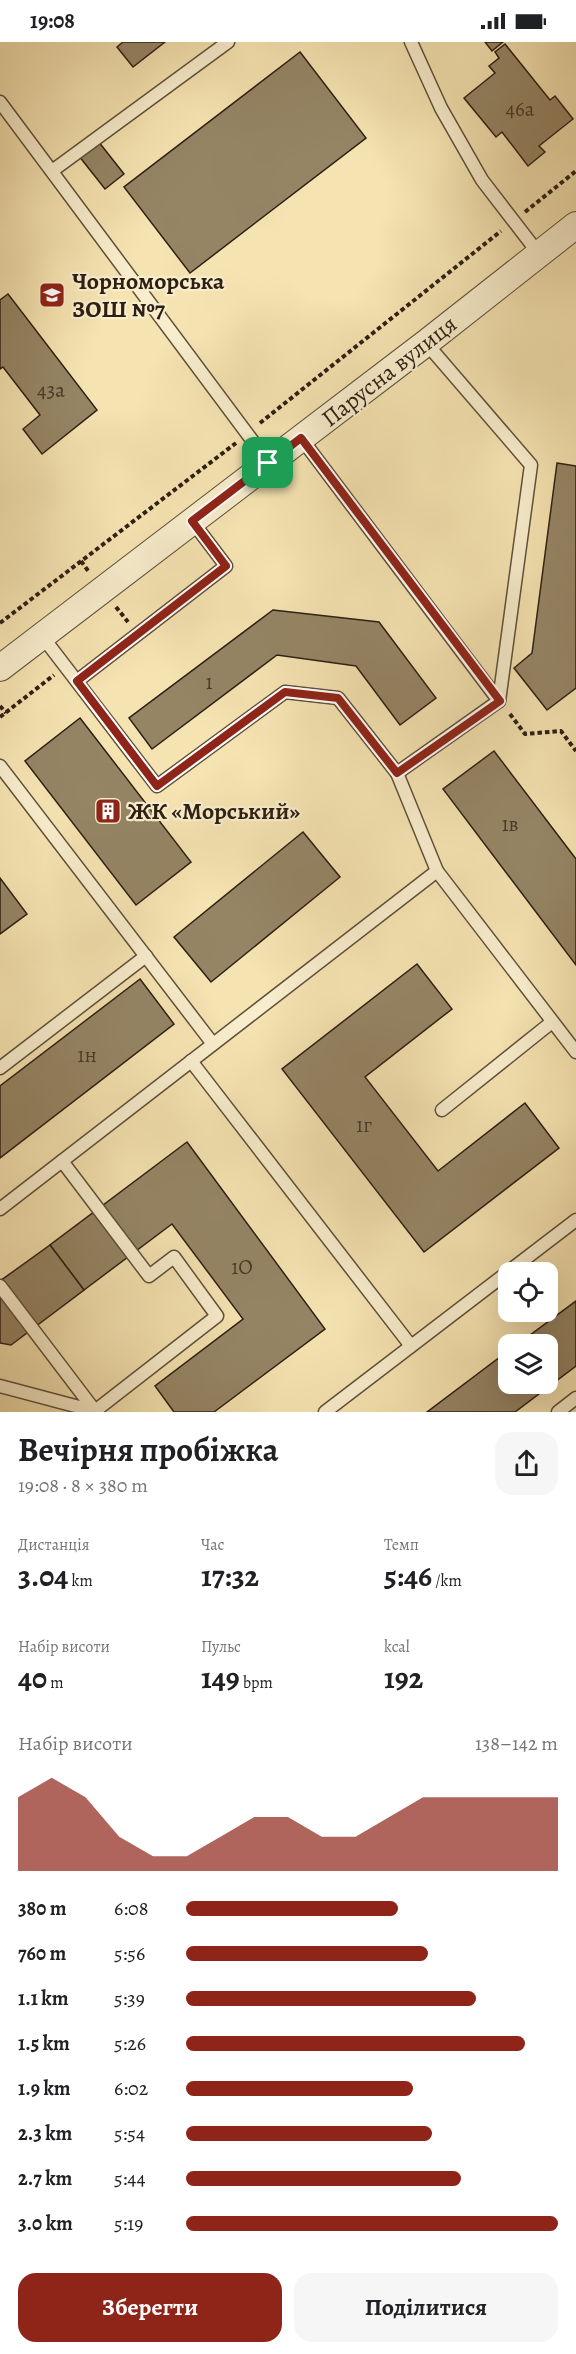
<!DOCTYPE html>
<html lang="uk">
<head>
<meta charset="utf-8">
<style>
  body { margin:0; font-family:Alegreya,serif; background:#f6f6f6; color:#202124; height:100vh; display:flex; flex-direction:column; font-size:22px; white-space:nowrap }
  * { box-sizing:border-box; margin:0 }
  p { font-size:20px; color:#757577 }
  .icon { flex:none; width:33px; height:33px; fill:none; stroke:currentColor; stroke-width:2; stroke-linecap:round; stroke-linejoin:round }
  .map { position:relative; height:1370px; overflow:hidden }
  .sheet { display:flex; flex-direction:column; background:#fff; flex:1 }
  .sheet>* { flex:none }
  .tools { position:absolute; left:498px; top:1220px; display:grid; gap:12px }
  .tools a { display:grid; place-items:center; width:60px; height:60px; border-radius:12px; background:#fff; box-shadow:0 6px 24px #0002; font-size:30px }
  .pin { position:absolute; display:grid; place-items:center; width:51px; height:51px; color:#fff; margin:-26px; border-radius:12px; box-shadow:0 3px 9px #0006 }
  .round { display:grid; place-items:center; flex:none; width:63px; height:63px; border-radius:18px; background:#f6f6f6 }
  .summary { display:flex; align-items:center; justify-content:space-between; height:102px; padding:0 18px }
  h1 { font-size:33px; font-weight:700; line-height:45px }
  .stats { display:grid; grid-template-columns:repeat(3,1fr); gap:9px; height:102px; padding:6px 18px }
  .stats div { display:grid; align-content:center }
  .stats b { font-size:30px; font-weight:700 }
  .stats small { font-size:16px; font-weight:400 }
  .stats p { font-size:16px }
  .chart { height:168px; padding:12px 18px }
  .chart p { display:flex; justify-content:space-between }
  .chart svg { width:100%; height:108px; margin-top:6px; fill:#8f2418; opacity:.7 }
  .primary-button { display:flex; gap:12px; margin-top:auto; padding:12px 18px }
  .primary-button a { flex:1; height:69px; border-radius:18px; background:#8f2418; color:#fff; font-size:24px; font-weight:700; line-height:69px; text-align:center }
  .primary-button a+a { background:#f6f6f6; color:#202124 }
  ul { padding:0 18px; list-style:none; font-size:20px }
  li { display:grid; grid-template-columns:96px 72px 1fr; align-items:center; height:45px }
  li i { height:15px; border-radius:8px; background:#8f2418 }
  .status { display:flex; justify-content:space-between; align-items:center; height:42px; padding:0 30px; background:#fff; direction:ltr }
  .status svg { height:16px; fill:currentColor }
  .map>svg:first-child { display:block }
  .building { fill:#958565; stroke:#2d1f13; stroke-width:1.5 }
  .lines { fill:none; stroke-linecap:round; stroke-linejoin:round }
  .service-casing { stroke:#5f503a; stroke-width:15 }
  .minor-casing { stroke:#5f503a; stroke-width:28 }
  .path { stroke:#2d1f13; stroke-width:4; stroke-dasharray:4.5 3; stroke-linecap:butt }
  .service { stroke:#f8edcc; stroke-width:12 }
  .minor { stroke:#f8edcc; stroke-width:26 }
  .route-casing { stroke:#fff; stroke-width:12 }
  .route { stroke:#8f2418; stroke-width:8 }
  .labels { text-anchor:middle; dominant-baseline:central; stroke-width:4.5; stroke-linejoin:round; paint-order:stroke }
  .number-label { font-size:21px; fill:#473828 }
  .poi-label { font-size:24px; font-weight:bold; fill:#2d1f13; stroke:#f8edcc; text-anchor:start }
  .street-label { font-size:24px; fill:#2d1f13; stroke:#f8edcc }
</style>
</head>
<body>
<div class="status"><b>19:08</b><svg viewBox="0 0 49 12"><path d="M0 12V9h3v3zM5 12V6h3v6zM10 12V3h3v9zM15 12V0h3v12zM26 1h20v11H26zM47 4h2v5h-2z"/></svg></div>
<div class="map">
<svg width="576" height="1370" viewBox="0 0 576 1370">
  <rect width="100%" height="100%" fill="#f5e3b1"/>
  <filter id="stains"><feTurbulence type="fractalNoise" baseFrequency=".00333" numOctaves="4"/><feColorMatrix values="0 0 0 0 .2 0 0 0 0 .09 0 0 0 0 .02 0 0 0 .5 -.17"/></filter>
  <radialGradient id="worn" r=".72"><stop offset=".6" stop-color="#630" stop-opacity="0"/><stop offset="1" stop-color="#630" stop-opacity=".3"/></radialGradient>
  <!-- building -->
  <g class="building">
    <polygon points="123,0 165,0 133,25 117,5"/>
    <polygon points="485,0 503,0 492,9"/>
    <polygon points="505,2 550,58 555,54 573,77 539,104 545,110 528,124 502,90 496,95 464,56 495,31 489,24 499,16 495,10"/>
    <polygon points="300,10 366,96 190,231 124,145"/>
    <polygon points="98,99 124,132 105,147 79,114"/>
    <polygon points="8,252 97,368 42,412 23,387 40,373 3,325 0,327 0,258"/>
    <polygon points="557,421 576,424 576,646 547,668 514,626 532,611"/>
    <polygon points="273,568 379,580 436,656 400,683 356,624 277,613 152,707 129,676"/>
    <polygon points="80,676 191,820 136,863 25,719"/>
    <polygon points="494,709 576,817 576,923 443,747"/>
    <polygon points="303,790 340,835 211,940 174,895"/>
    <polygon points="0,836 27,872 0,892"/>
    <polygon points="417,922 452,967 365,1035 438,1129 525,1061 559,1106 424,1210 282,1027"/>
    <polygon points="140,937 174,982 0,1116 0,1044"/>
    <polygon points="187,1100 325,1287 214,1370 174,1370 155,1344 243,1277 172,1182 84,1248 50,1203"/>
    <polygon points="50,1203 84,1248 11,1303 0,1301 0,1239"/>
    <polygon points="576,1259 576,1324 515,1370 427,1370 508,1309 508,1341 548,1341 548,1302 518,1302"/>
  </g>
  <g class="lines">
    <defs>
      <g id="service">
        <polyline points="411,0 441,66 482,138 539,212"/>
        <polyline points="0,60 269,421"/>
        <polyline points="52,129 228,0"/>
        <polyline points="301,396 499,659"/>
        <polyline points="42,594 157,744 285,650 338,656 397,731 437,829 576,1010"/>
        <polyline points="77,639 226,524 192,479"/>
        <polyline points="0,724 213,1002"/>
        <polyline points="397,731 499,659 531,423 426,301"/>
        <polyline points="191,1019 411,1304"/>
        <polyline points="0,1026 146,914"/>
        <polyline points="442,1068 552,980"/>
        <polyline points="0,1167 437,829"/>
        <polyline points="0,1244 95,1369 217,1274 174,1215 149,1234 62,1119"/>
        <polyline points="0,1344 98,1370"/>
        <polyline points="325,1370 576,1178"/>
        <polyline points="558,1370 576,1356"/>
      </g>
      <polyline id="minor" points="0,626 426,301 576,183"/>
    </defs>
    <!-- service casing -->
    <use href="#service" class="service-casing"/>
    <!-- minor casing -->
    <use href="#minor" class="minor-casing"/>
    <!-- path -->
    <g class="path">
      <polyline points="525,170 576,129"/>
      <polyline points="260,381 501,189"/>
      <polyline points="81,519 89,530"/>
      <polyline points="116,565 128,580"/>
      <polyline points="0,581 236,401"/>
      <polyline points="0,664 6,671"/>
      <polyline points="510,672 525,692 561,689 576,709"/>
      <polyline points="0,675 54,633"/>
    </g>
    <!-- service -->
    <use href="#service" class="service"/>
    <!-- minor -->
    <use href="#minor" class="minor"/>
  </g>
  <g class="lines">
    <defs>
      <polygon id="route" points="301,396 500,659 397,731 338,656 285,650 157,744 77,639 226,524 192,479"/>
    </defs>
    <!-- route casing -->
    <use href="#route" class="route-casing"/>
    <!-- route -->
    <use href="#route" class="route"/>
  </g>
  <!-- icons -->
  <defs>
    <symbol id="school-square" viewBox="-11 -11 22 22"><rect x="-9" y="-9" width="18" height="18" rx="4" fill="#8f2418" stroke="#f8edcc"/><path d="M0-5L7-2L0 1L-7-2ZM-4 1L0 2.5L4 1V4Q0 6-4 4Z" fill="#fff"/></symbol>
    <symbol id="building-square" viewBox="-11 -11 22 22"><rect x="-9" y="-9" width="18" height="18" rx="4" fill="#8f2418" stroke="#f8edcc"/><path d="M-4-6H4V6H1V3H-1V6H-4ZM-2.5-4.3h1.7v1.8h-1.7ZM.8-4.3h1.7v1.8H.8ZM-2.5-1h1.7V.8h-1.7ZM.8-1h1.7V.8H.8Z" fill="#fff"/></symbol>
  </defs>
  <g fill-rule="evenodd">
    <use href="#school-square" x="37" y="238" width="30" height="30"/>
    <use href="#building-square" x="93" y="754" width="30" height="30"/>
  </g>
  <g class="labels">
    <!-- number labels -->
    <g class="number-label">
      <text x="520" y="67">46а</text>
      <text x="51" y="348">43а</text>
      <text x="209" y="640">1</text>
      <text x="510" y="782">1в</text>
      <text x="87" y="1013">1н</text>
      <text x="364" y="1083">1г</text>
      <text x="242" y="1225">1О</text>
    </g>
    <!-- poi labels -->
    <g class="poi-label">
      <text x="72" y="239">Чорноморська<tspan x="72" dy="28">ЗОШ №7</tspan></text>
      <text x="128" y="769">ЖК «Морський»</text>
    </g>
    <!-- street labels -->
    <g class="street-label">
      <text transform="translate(389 329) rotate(-38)">Парусна вулиця</text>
    </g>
  </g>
  <rect width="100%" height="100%" filter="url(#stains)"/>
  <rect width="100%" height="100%" fill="url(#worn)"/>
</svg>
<div class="tools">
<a><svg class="icon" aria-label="locate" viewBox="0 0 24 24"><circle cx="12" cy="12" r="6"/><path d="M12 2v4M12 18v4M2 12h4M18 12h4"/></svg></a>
<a><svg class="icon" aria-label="layers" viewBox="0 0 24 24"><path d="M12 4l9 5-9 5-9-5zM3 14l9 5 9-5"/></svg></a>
</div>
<div class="pin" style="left:268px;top:421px;background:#1e9e55"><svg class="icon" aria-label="arrive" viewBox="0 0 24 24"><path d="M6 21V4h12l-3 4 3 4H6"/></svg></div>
</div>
<section class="sheet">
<div class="summary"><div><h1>Вечірня пробіжка</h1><p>19:08 · 8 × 380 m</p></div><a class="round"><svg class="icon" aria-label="share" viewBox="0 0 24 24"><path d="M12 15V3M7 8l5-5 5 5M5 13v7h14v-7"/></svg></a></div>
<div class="stats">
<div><p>Дистанція</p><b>3.04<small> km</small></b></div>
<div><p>Час</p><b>17:32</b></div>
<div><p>Темп</p><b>5:46<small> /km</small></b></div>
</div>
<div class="stats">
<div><p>Набір висоти</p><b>40<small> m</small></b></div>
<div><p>Пульс</p><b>149<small> bpm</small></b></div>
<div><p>kcal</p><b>192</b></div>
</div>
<div class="chart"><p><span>Набір висоти</span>138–142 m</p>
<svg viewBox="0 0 160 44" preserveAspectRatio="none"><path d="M0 44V14L10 6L20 14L30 30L40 38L50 38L60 30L70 22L80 22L90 30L100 30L110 22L120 14L130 14L140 14L150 14L160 14V44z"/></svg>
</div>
<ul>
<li><b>380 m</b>6:08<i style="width:57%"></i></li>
<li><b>760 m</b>5:56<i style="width:65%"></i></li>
<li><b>1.1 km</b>5:39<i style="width:78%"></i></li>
<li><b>1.5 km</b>5:26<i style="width:91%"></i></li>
<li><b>1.9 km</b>6:02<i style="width:61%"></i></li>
<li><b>2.3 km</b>5:54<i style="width:66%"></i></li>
<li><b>2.7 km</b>5:44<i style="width:74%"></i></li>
<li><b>3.0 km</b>5:19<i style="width:100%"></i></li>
</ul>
<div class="primary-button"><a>Зберегти</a><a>Поділитися</a></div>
</section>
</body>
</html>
